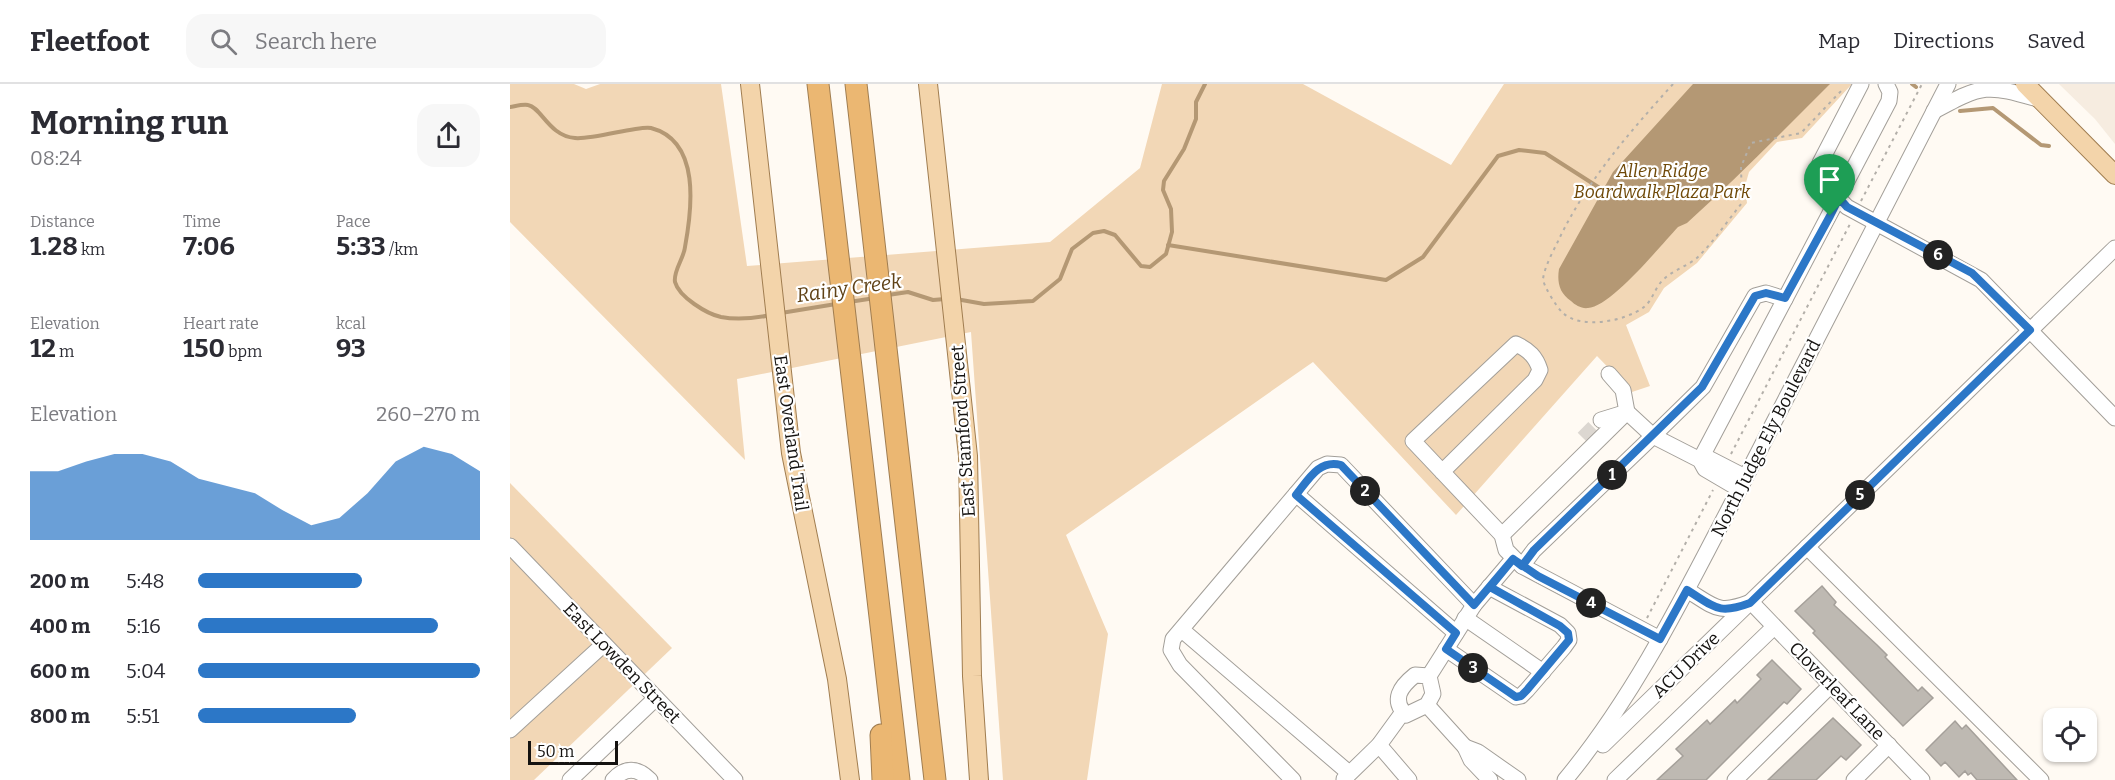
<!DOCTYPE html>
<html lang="en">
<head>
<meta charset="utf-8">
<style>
  body { margin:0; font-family:Bitter,serif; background:#f7f7f7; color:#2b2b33; height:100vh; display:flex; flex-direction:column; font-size:22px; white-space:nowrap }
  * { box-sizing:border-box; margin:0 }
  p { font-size:20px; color:#7c7c81 }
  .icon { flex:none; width:33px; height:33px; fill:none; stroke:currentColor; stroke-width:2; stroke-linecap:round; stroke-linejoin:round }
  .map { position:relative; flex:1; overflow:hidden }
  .details { display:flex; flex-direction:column; background:#fff; width:510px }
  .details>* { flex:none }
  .controls { position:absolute; left:1533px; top:624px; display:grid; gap:12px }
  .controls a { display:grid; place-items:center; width:54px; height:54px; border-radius:12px; background:#fff; box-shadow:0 2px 4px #0004; font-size:30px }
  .scale { position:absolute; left:18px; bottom:15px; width:90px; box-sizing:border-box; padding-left:6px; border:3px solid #141210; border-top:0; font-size:16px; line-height:21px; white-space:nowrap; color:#141210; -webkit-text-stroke:4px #fff; paint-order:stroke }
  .pin { position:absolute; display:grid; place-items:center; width:51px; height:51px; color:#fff; margin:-62px -26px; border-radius:50% 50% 50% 0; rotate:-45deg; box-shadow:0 0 6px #0007 }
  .pin .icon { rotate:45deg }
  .km { position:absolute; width:30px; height:30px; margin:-15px; border-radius:50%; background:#222; color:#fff; font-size:16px; line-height:30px; text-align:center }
  .round { display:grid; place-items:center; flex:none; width:63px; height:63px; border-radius:18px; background:#f7f7f7 }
  .headline { display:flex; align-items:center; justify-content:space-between; height:102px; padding:0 30px }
  h1 { font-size:33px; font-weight:700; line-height:45px }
  .stats { display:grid; grid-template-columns:repeat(3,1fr); gap:9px; height:102px; padding:6px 30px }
  .stats div { display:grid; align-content:center }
  .stats b { font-size:26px; font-weight:700 }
  .stats small { font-size:16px; font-weight:400 }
  .stats p { font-size:16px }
  .chart { height:168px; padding:12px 30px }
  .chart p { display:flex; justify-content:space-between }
  .chart svg { width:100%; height:108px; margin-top:6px; fill:#2c77c7; opacity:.7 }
  ul { padding:0 30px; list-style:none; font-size:20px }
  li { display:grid; grid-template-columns:96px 72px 1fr; align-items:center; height:45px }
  li i { height:15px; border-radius:8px; background:#2c77c7 }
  header { display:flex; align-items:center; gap:36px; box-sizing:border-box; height:84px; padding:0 30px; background:#fff; border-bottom:2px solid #e1e1e2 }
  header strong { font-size:28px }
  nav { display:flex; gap:33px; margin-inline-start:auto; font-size:21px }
  .search { width:420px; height:54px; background:#f7f7f7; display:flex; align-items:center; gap:15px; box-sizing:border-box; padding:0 21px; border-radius:18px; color:#7c7c81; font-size:22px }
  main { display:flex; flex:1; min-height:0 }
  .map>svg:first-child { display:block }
  .built { fill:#f6ece0 }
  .green { fill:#f2d7b6 }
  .water { fill:#b49874 }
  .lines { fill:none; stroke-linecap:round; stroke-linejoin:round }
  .stream { stroke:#b49874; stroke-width:4 }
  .building { fill:#beb9b2; stroke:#a5a09a; stroke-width:1.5 }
  .minor-tunnel { stroke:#dcd7d1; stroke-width:15; stroke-dasharray:15 8; stroke-linecap:butt }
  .minor-casing { stroke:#a39f99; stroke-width:17 }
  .major-casing { stroke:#a07d50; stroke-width:20 }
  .highway-casing { stroke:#a07d50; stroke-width:23 }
  .path { stroke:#b3afa9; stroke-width:2; stroke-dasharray:3 4.5; stroke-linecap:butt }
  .minor { stroke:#fff; stroke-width:15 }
  .major { stroke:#f3d4aa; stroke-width:18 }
  .highway { stroke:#ebb772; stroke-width:21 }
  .route-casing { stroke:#fff; stroke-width:12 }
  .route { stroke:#2c77c7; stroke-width:8 }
  .labels { text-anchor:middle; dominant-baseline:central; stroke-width:4.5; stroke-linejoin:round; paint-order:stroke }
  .park-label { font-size:18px; font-style:italic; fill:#6f4908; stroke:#fff }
  .street-label { font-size:18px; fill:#141210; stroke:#fff }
  .water-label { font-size:20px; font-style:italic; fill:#5f4115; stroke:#fff }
</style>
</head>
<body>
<header>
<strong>Fleetfoot</strong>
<div class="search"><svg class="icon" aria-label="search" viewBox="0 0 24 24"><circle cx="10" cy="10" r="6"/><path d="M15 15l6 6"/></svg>Search here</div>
<nav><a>Map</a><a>Directions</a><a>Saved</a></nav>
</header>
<main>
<section class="details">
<div class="headline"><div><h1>Morning run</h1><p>08:24</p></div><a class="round"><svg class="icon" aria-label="share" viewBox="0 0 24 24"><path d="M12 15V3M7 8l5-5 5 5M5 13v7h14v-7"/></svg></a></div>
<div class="stats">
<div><p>Distance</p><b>1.28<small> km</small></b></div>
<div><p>Time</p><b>7:06</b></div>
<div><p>Pace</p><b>5:33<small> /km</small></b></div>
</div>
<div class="stats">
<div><p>Elevation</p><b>12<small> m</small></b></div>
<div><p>Heart rate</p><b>150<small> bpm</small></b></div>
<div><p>kcal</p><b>93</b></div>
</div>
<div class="chart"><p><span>Elevation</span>260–270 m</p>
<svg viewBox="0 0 160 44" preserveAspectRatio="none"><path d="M0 44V16L10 16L20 12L30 9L40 9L50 12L60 19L70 22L80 25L90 32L100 38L110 35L120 25L130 12L140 6L150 9L160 16V44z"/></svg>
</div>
<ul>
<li><b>200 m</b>5:48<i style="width:58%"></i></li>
<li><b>400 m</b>5:16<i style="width:85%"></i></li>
<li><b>600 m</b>5:04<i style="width:100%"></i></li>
<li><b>800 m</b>5:51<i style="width:56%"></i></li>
</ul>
</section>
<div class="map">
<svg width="1605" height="696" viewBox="0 0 1605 696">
  <rect width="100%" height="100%" fill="#fffaf3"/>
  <!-- built -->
  <polygon class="built" points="1549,0 1605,0 1605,60 1585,35"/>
  <!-- green -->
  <g class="green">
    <polygon points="0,0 64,0 76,5 90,0 211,0 237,182 540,158 630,84 652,0 793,0 941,81 994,0 1342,0 1292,54 1267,58 1239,88 1235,102 1237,119 1187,179 1154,204 1139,228 1116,241 1140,302 1122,308 1087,272 946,431 803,278 556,451 598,550 577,696 493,696 461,248 227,295 235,376 0,138"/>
    <polygon points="0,399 162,564 24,696 0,696"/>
  </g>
  <!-- water -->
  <path class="water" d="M 1183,0 L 1320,0 C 1273,47 1227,94 1177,139 L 1168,143 C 1151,161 1101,223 1078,224 C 1072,225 1065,221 1061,217 C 1049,209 1047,198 1049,185 L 1103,88 Z"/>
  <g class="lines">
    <!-- stream -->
    <g class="stream">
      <polyline points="1402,0 1406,3"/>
      <path d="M 0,23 C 6,22 13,20 18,21 C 31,23 39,52 65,54 C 83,56 129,41 141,44 C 191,57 182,125 175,163 C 174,174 163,187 165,198 C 169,213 197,230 211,233 C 227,236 246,234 261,231"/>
      <polyline points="1450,27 1483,24 1531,61 1539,62"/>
      <polyline points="658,161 876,196 913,173 988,72 1009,66 1035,69 1096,108"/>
      <polyline points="378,211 398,208 423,216 435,215"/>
      <polyline points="446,215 474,220 523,217 550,195 562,165 583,149 594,147 605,151 631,182 640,183 656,170 662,148 661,125 653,106 654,97 674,65 686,35 686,18 695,0"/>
      <polyline points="339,218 365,214"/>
      <polyline points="271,229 326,220"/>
    </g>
  </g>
  <!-- building -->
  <g class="building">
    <polygon points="1312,502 1326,518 1324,521 1367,561 1377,571 1375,573 1408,607 1412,603 1423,614 1393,642 1303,549 1305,547 1285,527"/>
    <polygon points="1262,576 1291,605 1277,620 1274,618 1196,696 1147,696 1173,672 1166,665 1197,636 1200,640 1225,616 1227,619 1251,595 1247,591"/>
    <polygon points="1323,634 1351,661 1336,676 1331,672 1306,696 1258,696"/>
    <polygon points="1445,637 1452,645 1456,641 1507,696 1467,696 1461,689 1458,691 1455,687 1449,693 1435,678 1431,682 1416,666"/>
  </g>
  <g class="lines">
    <!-- minor-tunnel -->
    <polyline class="minor-tunnel" points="1073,354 1091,336"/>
    <defs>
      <g id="minor">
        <path d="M 1351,0 L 1310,79 C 1310,94 1326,113 1337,123 L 1471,196 L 1605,334"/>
        <path d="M 1424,27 C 1474,0 1476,0 1531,16"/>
        <polyline points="1091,336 1117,328 1113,306 1099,290"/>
        <polyline points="1190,376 1275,215"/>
        <polyline points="1190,376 1200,375 1235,393"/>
        <path d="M 932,388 L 1025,296 L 1030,286 C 1026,273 1019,266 1006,260 L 903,357 L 992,451 L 996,466 L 1012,482 L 1150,555"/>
        <polyline points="786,410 946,549"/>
        <polyline points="992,451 1117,328 1143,352 1193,303 1245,212 1256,209 1275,215 1379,17 1380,8 1376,0"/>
        <polyline points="0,462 225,696"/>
        <polyline points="1297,463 1531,696"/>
        <polyline points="1012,482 1024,466 1143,352 1190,376 1195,385 1229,405"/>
        <path d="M 1177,506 C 1205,523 1208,531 1241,518 L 1412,696"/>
        <polyline points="955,534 1033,588"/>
        <polyline points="672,546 839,689"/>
        <polyline points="936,565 1006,613 1011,612 1017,606 1054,563 1059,556 1058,549 1050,541 979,503"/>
        <path d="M 919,592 L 923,610 L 917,621 L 896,631 C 881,616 890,603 905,591 L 919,592 L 964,521 L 1003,475"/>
        <polyline points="917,621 955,663"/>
        <polyline points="0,646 94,560"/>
        <polyline points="869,661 899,696"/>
        <polyline points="1093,661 1605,164"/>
        <polyline points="834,695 869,661 893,628"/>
        <polyline points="60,696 146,614"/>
        <path d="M 103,696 C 115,683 127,683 140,696"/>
        <polyline points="783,696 670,581 661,566 663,555 808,384 817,380 831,381 964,521"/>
        <polyline points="980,696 961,676 955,663 968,668 1008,696"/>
        <path d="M 1055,696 C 1128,608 1177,505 1230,404 C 1300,270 1369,135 1438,0"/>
        <polyline points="1105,696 1264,543"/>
        <polyline points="1225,696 1321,601"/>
        <polyline points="1344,696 1379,661"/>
      </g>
      <g id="major">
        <polyline points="240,0 281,369 327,595 340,696"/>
        <polyline points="418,0 458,372 462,592 469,696"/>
        <polyline points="1515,0 1605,91"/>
      </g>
      <g id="highway">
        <polyline points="308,0 389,696"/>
        <polyline points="346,0 425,696"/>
        <polyline points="371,651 373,696"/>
      </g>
    </defs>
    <!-- minor casing -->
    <use href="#minor" class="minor-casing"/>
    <!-- major casing -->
    <use href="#major" class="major-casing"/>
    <!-- highway casing -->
    <use href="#highway" class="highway-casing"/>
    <!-- path -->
    <g class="path">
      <path d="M 1163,0 C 1120,48 1079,94 1050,153 C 1044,166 1035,181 1033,195 C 1033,201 1047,224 1053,229 C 1071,246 1116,237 1134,223 C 1142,217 1145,204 1152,197 C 1162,186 1179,182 1189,172 C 1205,156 1218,136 1232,119 L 1231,83 L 1241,59 L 1291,49 L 1332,6"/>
      <polyline points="1351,117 1412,0"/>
      <polyline points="1221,370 1340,140"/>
      <polyline points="1137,534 1203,406"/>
    </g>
    <!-- minor -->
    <use href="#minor" class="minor"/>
    <!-- major -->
    <use href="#major" class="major"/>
    <!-- highway -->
    <use href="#highway" class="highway"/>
  </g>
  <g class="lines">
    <defs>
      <path id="route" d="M 1320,132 L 1275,214 L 1256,209 L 1245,212 L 1192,303 L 1024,466 L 1012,482 L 1003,475 L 964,521 L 831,381 C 809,375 798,396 786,411 L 946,549 L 936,565 L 1006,613 L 1011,612 L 1017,606 L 1059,556 L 1058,549 L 1050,542 L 980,503 L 1003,475 L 1028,492 L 1150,555 L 1177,506 C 1205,523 1208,531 1240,519 L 1520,246 L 1462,189 L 1337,123 L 1329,114 L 1320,132"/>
    </defs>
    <!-- route casing -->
    <use href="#route" class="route-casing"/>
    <!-- route -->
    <use href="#route" class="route"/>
  </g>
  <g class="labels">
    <!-- park labels -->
    <g class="park-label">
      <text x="1152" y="87">Allen Ridge<tspan x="1152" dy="21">Boardwalk Plaza Park</tspan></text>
    </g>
    <!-- street labels -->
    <g class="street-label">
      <text transform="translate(453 347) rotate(-94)">East Stamford Street</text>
      <text transform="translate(281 349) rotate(82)">East Overland Trail</text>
      <text transform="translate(1256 354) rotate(-63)">North Judge Ely Boulevard</text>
      <text transform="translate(112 579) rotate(46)">East Lowden Street</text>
      <text transform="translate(1176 581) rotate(-44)">ACU Drive</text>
      <text transform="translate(1327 607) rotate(46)">Cloverleaf Lane</text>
    </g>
    <!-- water labels -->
    <g class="water-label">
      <text transform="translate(339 204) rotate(-8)">Rainy Creek</text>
    </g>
  </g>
</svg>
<div class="controls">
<a><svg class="icon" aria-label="locate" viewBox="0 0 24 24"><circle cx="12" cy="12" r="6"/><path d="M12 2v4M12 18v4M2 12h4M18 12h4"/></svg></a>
</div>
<div class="scale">50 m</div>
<div class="pin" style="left:1320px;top:132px;background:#1e9e55"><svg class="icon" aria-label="arrive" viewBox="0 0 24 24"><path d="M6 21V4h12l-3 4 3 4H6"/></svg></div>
<b class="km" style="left:1102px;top:391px">1</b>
<b class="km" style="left:855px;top:407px">2</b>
<b class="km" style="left:963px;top:584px">3</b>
<b class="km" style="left:1081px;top:519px">4</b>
<b class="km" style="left:1350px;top:411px">5</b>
<b class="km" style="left:1428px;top:171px">6</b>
</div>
</main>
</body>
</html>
